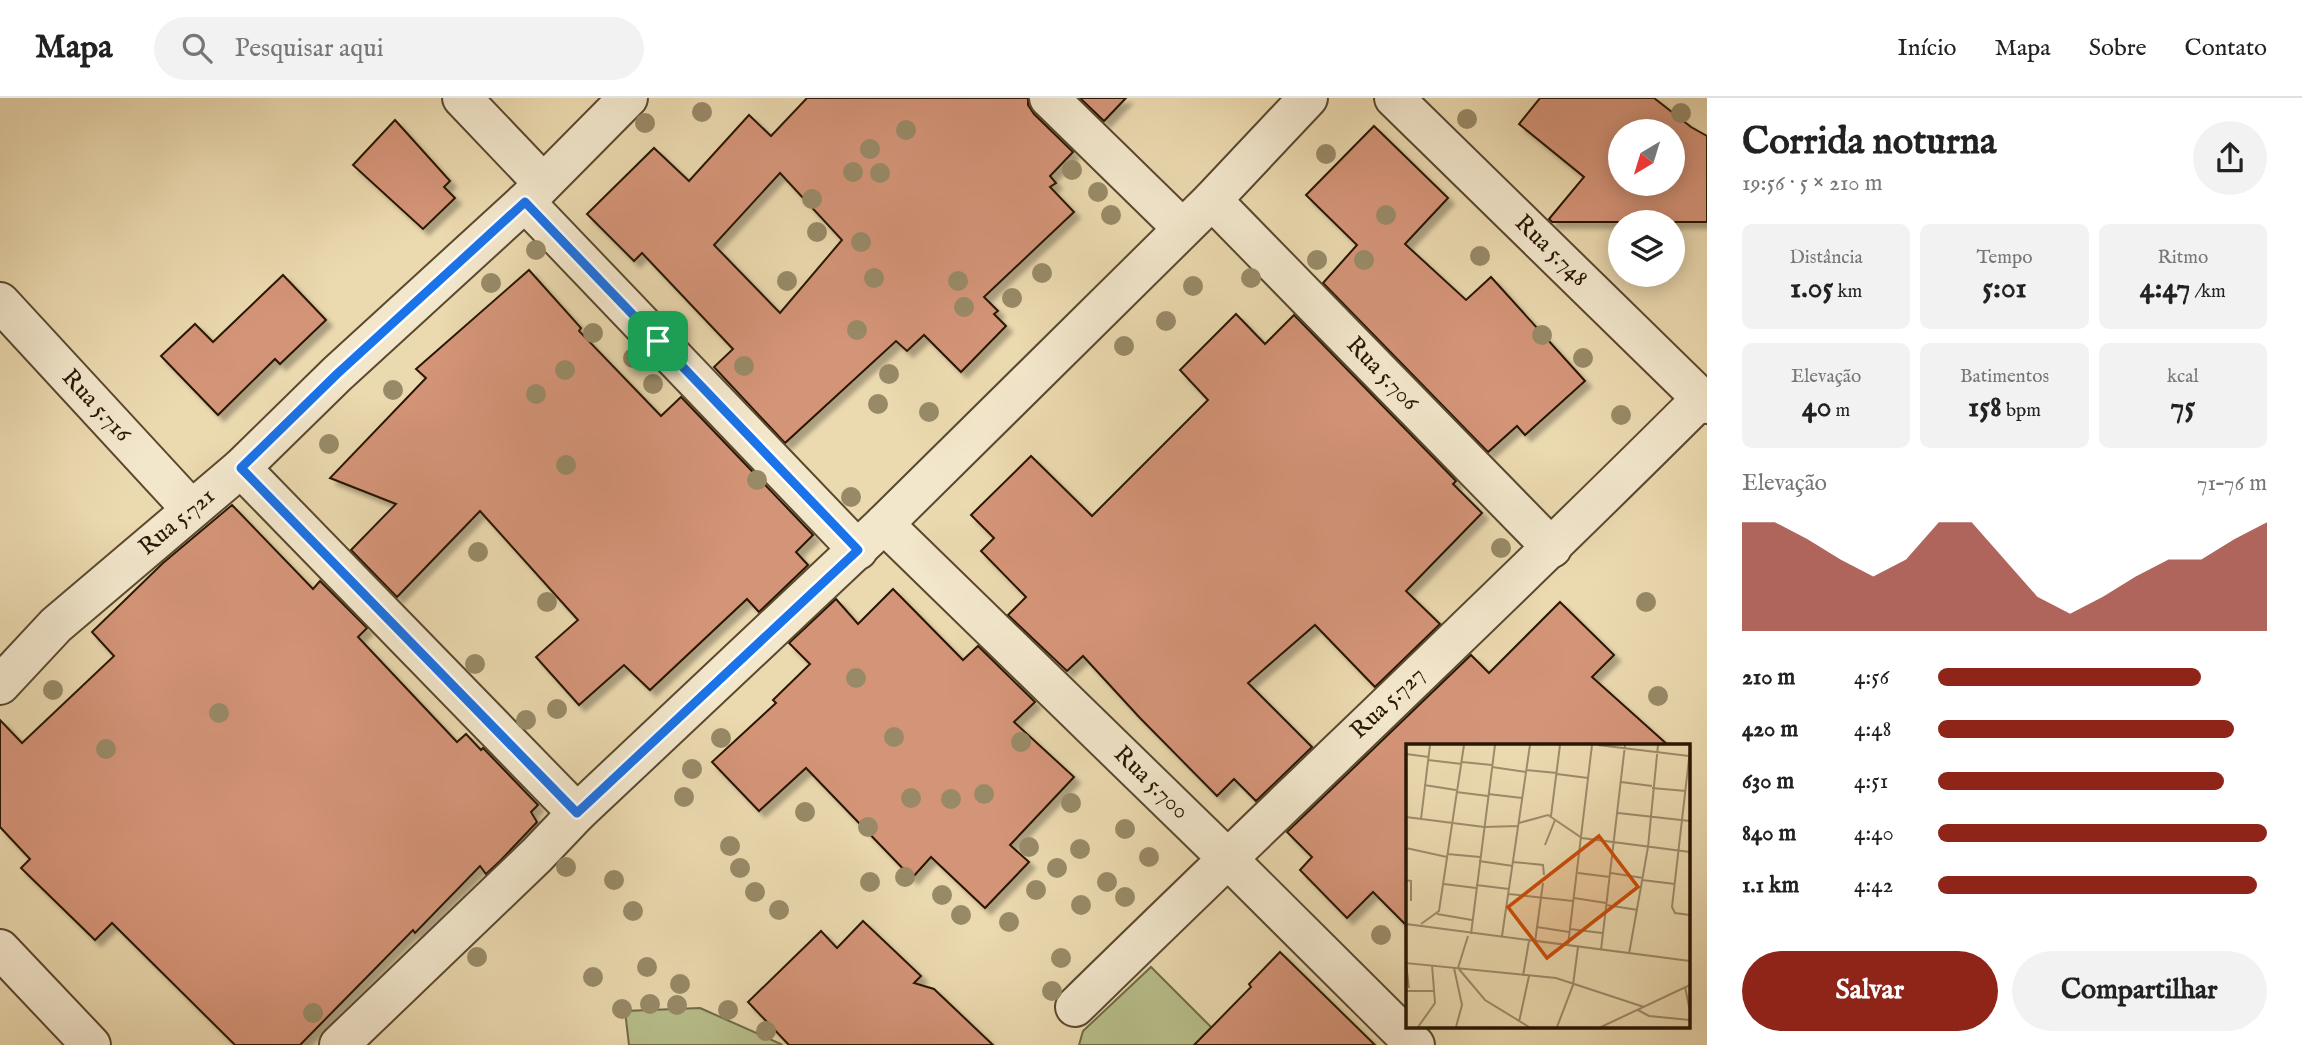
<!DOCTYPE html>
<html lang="pt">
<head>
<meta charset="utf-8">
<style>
  body { margin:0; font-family:"IM FELL English",serif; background:#f2f2f2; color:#222; height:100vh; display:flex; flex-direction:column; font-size:26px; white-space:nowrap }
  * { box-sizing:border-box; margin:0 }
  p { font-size:23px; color:#767676 }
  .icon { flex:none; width:38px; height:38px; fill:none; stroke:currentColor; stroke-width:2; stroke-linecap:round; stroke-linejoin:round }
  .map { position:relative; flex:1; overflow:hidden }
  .details { display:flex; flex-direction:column; background:#fff; width:595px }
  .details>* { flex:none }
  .needle { width:46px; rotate:218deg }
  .controls { position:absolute; left:1608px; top:21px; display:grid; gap:14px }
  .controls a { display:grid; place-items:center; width:77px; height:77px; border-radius:50%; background:#fff; box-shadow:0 4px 18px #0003; font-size:35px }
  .pin { position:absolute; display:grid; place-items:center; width:60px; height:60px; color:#fff; margin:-30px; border-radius:14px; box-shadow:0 4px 10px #0006 }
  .round { display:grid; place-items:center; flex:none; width:74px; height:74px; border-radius:37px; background:#f2f2f2 }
  .headline { display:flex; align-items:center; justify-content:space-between; height:119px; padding:0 35px }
  h1 { font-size:38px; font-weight:800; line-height:52px }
  .figures { display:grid; grid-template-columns:repeat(3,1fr); gap:10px; height:119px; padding:7px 35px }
  .figures div { display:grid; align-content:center; border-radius:10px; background:#f2f2f2; text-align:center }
  .figures b { font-size:30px; font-weight:800 }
  .figures small { font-size:19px; font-weight:400 }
  .figures p { font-size:19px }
  .chart { height:196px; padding:14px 35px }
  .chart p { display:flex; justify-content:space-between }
  .chart svg { width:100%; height:126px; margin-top:7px; fill:#8f2418; opacity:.7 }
  .cta { display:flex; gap:14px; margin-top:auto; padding:14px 35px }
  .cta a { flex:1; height:80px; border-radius:42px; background:#8f2418; color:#fff; font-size:28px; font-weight:800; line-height:80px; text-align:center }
  .cta a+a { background:#f2f2f2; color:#222 }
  ul { padding:0 35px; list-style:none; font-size:23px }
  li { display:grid; grid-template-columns:112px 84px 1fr; align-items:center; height:52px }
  li i { height:18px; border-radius:9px; background:#8f2418 }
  header { display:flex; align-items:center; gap:42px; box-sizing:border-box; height:98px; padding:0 35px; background:#fff; border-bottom:2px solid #e0e0e0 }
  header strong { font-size:33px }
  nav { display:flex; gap:38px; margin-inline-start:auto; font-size:24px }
  .search { width:490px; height:63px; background:#f2f2f2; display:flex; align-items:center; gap:18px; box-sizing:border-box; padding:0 24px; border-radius:38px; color:#767676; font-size:26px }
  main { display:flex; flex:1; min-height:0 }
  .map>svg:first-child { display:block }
  .green { fill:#b7bf8b; stroke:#706b48; stroke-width:2 }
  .building { fill:#d49478; stroke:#291704; stroke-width:2; fill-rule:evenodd; filter:url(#shadow) }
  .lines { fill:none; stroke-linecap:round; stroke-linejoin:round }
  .minor-casing { stroke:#5a482f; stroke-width:42 }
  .minor { stroke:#f2e6cb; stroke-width:38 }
  .tree { fill:#988a67 }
  .route-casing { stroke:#fff; stroke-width:14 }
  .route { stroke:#1a73e8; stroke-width:9 }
  .labels { text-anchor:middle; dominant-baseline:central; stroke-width:6; stroke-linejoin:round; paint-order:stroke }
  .street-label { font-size:24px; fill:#291704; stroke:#f2e6cb }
  .inset-road { fill:none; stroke:#9d8b6b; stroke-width:2 }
  .view { fill:#cb4f0b; fill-opacity:0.15; stroke:#cb4f0b; stroke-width:3.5 }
  .inset-edge { fill:none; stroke:#291704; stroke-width:3.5 }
</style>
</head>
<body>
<header>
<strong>Mapa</strong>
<div class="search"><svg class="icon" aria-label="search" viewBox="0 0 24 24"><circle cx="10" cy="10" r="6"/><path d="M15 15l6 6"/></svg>Pesquisar aqui</div>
<nav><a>Início</a><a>Mapa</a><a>Sobre</a><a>Contato</a></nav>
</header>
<main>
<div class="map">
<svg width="1707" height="947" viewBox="0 0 1707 947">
  <defs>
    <filter id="shadow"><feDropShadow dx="6" dy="6" stdDeviation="2" flood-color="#0004"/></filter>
  </defs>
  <rect width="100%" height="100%" fill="#ebd9af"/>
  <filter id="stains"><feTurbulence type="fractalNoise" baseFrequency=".00286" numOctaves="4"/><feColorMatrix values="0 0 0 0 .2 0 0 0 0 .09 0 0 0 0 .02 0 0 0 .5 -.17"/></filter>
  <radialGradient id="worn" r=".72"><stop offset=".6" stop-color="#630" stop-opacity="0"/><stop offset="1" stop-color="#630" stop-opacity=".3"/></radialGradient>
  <!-- green -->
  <g class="green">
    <polygon points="1151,869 1229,947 1079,947 1083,933"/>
    <polygon points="700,910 781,946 782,947 629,947 625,913"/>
  </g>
  <!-- building -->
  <g class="building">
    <path d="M 807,0 L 1028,0 L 1028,7 L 1034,16 L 1073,54 L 1050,78 L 1056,85 L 1050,89 L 1074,114 L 984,199 L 998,213 L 994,216 L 1006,228 L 961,274 L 924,237 L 907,253 L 896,243 L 785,345 L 714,269 L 733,251 L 642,155 L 634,163 L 587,116 L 654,50 L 689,83 L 749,17 L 771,38 ZM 780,75 L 842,142 L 780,215 L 714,147 Z"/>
    <polygon points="1080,0 1126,0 1104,23"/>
    <path d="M 1540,0 L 1654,0 L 1691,29 L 1707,38 L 1707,124 L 1552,124 L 1549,121 L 1584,79 L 1519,26 ZM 1620,33 L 1673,33 L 1673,86 L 1620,86 Z"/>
    <polygon points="395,22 450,83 444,89 455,100 423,131 353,67"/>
    <polygon points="1374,28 1448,100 1405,146 1466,202 1491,179 1585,283 1525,337 1517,328 1488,354 1323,185 1357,147 1306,97"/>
    <polygon points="529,172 581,230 579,233 661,318 681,299 813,437 796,454 808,467 759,514 747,501 650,592 624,567 579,607 536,559 578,522 480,413 397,499 351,452 396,406 330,380 426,280 416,271"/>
    <polygon points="283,177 326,222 280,266 275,261 218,317 161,258 195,226 213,244"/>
    <polygon points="1236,216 1265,246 1294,217 1456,383 1453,386 1482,415 1406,493 1440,526 1375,589 1315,527 1248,585 1312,649 1256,703 1234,681 1217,698 1140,620 1083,558 1067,573 1008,517 1026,499 981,453 994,440 971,417 1031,358 1092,418 1208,302 1180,272"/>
    <polygon points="232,407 313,491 320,483 367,530 358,539 457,644 466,636 481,652 483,650 538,707 531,714 537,724 500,763 486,776 480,768 415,835 413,832 300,947 235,947 112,825 95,842 21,770 30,761 0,729 0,622 22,645 114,558 92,534 163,465"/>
    <polygon points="893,491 963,562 978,548 1035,604 1014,624 1074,679 1010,747 1029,764 985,810 931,759 912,780 806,670 759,713 712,664 776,605 773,602 810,566 789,545 836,501 858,526"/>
    <polygon points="1560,504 1614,557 1592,579 1669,648 1408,648 1408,829 1373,794 1347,820 1300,772 1312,759 1287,734 1471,557 1489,575"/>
    <polygon points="863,823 921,878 914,885 934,891 993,947 789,947 748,904 821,833 837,850"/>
    <polygon points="1280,854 1375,947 1194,947 1251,889 1249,886"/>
  </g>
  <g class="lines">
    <defs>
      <g id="minor">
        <polyline points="462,0 543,85"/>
        <polyline points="1049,0 1182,130"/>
        <polyline points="1394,0 1707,306"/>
        <polyline points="1212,102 1552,450"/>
        <polyline points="525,104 858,452"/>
        <polyline points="0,204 191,411"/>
        <polyline points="241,370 577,715"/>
        <polyline points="884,426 1227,760 1415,947"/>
        <polyline points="0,587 56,527 241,370 337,276 525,104 628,0"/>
        <polyline points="0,851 91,947"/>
        <path d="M 1075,909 C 1283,705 1496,506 1702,300"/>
        <polyline points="339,947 537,757 577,715 884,426 1212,102 1308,0"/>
      </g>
    </defs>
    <!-- minor casing -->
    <use href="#minor" class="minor-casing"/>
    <!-- minor -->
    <use href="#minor" class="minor"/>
  </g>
  <!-- trees -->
  <g class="tree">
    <circle cx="702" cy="14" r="10"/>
    <circle cx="1681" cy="15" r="10"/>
    <circle cx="1467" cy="21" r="10"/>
    <circle cx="645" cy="25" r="10"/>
    <circle cx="906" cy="32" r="10"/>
    <circle cx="870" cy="51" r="10"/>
    <circle cx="1326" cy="56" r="10"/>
    <circle cx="1072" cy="72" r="10"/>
    <circle cx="853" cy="74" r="10"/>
    <circle cx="880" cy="75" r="10"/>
    <circle cx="1098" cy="94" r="10"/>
    <circle cx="812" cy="101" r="10"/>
    <circle cx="1111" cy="117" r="10"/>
    <circle cx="1386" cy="117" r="10"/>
    <circle cx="817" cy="134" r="10"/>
    <circle cx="861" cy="144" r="10"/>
    <circle cx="536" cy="152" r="10"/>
    <circle cx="1480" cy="158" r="10"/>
    <circle cx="1317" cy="162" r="10"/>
    <circle cx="1364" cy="162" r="10"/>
    <circle cx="1042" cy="175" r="10"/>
    <circle cx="874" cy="180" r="10"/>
    <circle cx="1251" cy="180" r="10"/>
    <circle cx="787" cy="183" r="10"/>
    <circle cx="958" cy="183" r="10"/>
    <circle cx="491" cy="185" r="10"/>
    <circle cx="1193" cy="188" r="10"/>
    <circle cx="1012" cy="200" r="10"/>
    <circle cx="964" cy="209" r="10"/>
    <circle cx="1166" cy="223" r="10"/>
    <circle cx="857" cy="232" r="10"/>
    <circle cx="593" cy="235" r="10"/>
    <circle cx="1542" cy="237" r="10"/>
    <circle cx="1124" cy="248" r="10"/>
    <circle cx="633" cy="260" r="10"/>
    <circle cx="1583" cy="260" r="10"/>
    <circle cx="744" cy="268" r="10"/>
    <circle cx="565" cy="272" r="10"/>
    <circle cx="889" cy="276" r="10"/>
    <circle cx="653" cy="286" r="10"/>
    <circle cx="393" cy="292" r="10"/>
    <circle cx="536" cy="296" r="10"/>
    <circle cx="878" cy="306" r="10"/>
    <circle cx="929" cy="314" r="10"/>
    <circle cx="1621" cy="317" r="10"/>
    <circle cx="329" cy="346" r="10"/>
    <circle cx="566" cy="367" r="10"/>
    <circle cx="757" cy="382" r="10"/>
    <circle cx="851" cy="399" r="10"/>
    <circle cx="1501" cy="450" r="10"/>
    <circle cx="478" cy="454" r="10"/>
    <circle cx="547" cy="504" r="10"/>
    <circle cx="1646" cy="504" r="10"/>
    <circle cx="475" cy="566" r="10"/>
    <circle cx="856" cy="580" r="10"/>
    <circle cx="53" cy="592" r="10"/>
    <circle cx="1658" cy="598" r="10"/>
    <circle cx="557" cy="611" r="10"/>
    <circle cx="219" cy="615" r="10"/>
    <circle cx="526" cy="622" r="10"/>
    <circle cx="894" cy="639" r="10"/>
    <circle cx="721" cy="640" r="10"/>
    <circle cx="1021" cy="644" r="10"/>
    <circle cx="106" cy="651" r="10"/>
    <circle cx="692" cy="671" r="10"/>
    <circle cx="984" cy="696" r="10"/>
    <circle cx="684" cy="699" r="10"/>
    <circle cx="911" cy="700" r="10"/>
    <circle cx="951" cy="701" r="10"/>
    <circle cx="1071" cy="705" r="10"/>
    <circle cx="805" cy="714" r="10"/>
    <circle cx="868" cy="729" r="10"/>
    <circle cx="1125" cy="731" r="10"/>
    <circle cx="730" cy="748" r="10"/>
    <circle cx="1029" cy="749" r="10"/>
    <circle cx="1080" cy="751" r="10"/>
    <circle cx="1149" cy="759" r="10"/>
    <circle cx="566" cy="769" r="10"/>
    <circle cx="740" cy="770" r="10"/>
    <circle cx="1057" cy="770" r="10"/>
    <circle cx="905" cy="779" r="10"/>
    <circle cx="614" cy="782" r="10"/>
    <circle cx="870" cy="784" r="10"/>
    <circle cx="1107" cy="784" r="10"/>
    <circle cx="1036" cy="792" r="10"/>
    <circle cx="755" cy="794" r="10"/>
    <circle cx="942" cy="797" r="10"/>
    <circle cx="1125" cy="799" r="10"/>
    <circle cx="1081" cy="807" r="10"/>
    <circle cx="779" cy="812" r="10"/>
    <circle cx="633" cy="813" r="10"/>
    <circle cx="961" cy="817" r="10"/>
    <circle cx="1009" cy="824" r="10"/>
    <circle cx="1381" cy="837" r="10"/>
    <circle cx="477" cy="859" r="10"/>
    <circle cx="1061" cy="860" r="10"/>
    <circle cx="647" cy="869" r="10"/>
    <circle cx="593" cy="879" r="10"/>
    <circle cx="680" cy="886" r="10"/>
    <circle cx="1052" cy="893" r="10"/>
    <circle cx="650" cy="906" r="10"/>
    <circle cx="677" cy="907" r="10"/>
    <circle cx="622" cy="911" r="10"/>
    <circle cx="728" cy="912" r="10"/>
    <circle cx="313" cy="915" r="10"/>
    <circle cx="766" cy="933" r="10"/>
  </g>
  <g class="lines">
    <defs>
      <polygon id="route" points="525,104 858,452 577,715 241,370 337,276"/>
    </defs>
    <!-- route casing -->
    <use href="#route" class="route-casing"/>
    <!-- route -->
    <use href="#route" class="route"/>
  </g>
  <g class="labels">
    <!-- street labels -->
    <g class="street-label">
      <text transform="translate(1551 153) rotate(44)">Rua 5.748</text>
      <text transform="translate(1382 276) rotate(46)">Rua 5.706</text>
      <text transform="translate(96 308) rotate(47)">Rua 5.716</text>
      <text transform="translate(177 424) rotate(-40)">Rua 5.721</text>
      <text transform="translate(1388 605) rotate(-44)">Rua 5.727</text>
      <text transform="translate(1151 685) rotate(44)">Rua 5.700</text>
    </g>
  </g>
  <!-- overview -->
  <g transform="translate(1406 646)">
    <rect width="284" height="284" fill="#ebd9af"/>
    <path class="inset-road" d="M 192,1 L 283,12M 284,6 L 266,163 L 269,169 L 284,171M 0,10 L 23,13M 22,16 L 56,20M 56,18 L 86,21M 86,23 L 120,28M 120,26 L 151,29M 151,30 L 182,34M 215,38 L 246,42M 18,41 L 50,46M 246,44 L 280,47M 50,48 L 82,52M 82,50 L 116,54M 212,69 L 284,77M 145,72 L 154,1M 0,73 L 78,83 L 112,82M 15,75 L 24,1M 113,79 L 142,71 L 176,94 L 284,108M 139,101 L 149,76M 0,104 L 41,113M 41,110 L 74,113M 73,117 L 107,122M 107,118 L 137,121 L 138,131M 172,129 L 204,133M 205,129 L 237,134M 0,136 L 5,137 L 5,157M 236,136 L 269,140M 38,140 L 70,144M 70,141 L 103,145M 103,150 L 167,157M 168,154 L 200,159M 200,161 L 232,166M 31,170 L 66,176M 0,180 L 284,217M 15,180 L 33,167 L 58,1M 131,183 L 163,188M 164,185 L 196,189M 65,190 L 89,1M 62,192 L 52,224 L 79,256 L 123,283M 96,192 L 124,1M 129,198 L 137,139M 162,201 L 186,1M 195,206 L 219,1M 223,210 L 242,103 L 252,1M 48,224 L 56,261 L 50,283M 117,232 L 123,197M 279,243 L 284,267M 3,244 L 0,219 L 150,234 L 238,263M 0,247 L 29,247M 232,266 L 243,272 L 284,276M 113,278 L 123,232M 12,283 L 29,259 L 26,221M 151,283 L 167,241 L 172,203M 195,283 L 284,241"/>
    <path class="view" d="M 193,92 L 232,143 L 141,214 L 102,163 Z"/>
    <rect width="284" height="284" class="inset-edge"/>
  </g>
  <rect width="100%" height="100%" filter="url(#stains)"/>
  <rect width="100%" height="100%" fill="url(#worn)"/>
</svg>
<div class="controls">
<a><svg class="needle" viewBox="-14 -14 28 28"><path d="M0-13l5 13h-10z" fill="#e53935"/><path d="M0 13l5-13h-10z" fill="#767676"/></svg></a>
<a><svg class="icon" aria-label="layers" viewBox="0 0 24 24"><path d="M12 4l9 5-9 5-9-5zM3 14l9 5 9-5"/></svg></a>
</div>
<div class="pin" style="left:658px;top:243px;background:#1e9e55"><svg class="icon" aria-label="arrive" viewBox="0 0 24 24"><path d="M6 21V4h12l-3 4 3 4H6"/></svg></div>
</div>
<section class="details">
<div class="headline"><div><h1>Corrida noturna</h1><p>19:56 · 5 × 210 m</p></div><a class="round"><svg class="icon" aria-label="share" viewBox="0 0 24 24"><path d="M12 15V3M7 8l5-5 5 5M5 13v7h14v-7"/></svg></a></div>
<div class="figures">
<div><p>Distância</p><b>1.05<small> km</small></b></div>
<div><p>Tempo</p><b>5:01</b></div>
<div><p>Ritmo</p><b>4:47<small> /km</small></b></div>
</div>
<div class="figures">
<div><p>Elevação</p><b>40<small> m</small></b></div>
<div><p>Batimentos</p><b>158<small> bpm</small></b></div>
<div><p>kcal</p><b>75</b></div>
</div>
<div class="chart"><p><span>Elevação</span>71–76 m</p>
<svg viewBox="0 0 160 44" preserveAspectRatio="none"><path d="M0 44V6L10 6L20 12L30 19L40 25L50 19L60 6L70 6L80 19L90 32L100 38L110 32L120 25L130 19L140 19L150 12L160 6V44z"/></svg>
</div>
<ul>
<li><b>210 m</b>4:56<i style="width:80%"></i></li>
<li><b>420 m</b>4:48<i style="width:90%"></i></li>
<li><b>630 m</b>4:51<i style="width:87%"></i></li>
<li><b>840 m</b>4:40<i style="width:100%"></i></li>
<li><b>1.1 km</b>4:42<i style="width:97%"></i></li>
</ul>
<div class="cta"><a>Salvar</a><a>Compartilhar</a></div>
</section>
</main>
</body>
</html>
